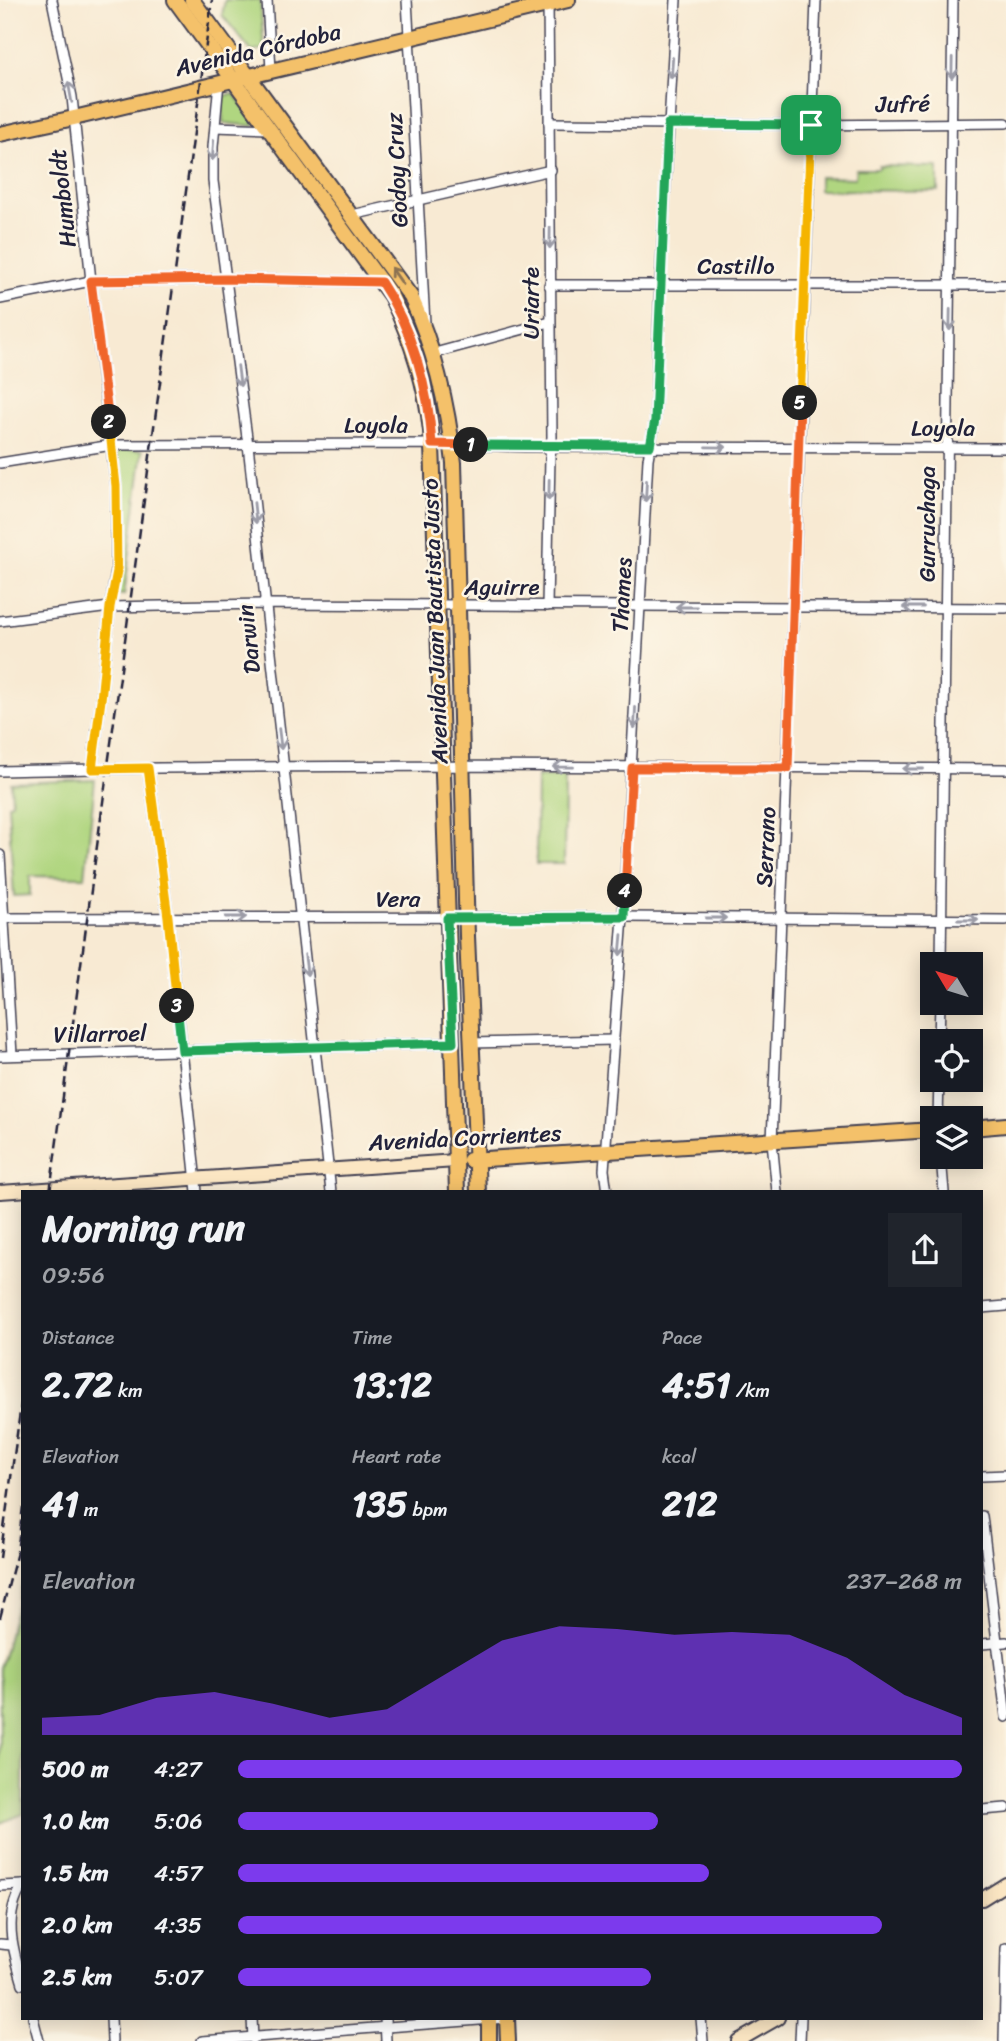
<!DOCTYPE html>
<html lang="en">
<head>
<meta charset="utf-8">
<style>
  body { margin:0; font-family:Sriracha,sans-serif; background:#20242c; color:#f1f3f6; height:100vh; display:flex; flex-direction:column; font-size:26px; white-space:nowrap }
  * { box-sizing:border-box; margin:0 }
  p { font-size:23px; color:#9ea1a6 }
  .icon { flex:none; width:38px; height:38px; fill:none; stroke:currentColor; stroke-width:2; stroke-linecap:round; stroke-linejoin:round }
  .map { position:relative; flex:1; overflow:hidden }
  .panel { position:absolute; left:21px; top:1190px; width:962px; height:830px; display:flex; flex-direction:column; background:#171b24; border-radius:0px; box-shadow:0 4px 18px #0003 }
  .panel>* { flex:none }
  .needle { width:46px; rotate:308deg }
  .controls { position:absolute; left:920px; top:952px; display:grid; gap:14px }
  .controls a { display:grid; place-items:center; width:63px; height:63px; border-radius:0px; background:#171b24; box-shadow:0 4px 18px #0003; font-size:35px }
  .pin { position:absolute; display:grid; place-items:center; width:60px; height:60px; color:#fff; margin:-30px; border-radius:14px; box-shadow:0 4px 10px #0006 }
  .km { position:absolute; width:35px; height:35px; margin:-18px; border-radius:50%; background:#222; color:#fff; font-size:19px; line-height:35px; text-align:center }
  .round { display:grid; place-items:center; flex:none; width:74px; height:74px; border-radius:0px; background:#20242c }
  .head { display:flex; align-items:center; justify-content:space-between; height:119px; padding:0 21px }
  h1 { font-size:38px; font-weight:800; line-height:52px }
  .metrics { display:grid; grid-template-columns:repeat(3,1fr); gap:10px; height:119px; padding:7px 21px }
  .metrics div { display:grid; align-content:center }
  .metrics b { font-size:35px; font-weight:800 }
  .metrics small { font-size:19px; font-weight:400 }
  .metrics p { font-size:19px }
  .chart { height:196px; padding:14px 21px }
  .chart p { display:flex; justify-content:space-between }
  .chart svg { width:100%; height:126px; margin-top:7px; fill:#7c3aed; opacity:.7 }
  ul { padding:0 21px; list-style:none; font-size:23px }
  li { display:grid; grid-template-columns:112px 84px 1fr; align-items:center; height:52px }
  li i { height:18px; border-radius:9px; background:#7c3aed }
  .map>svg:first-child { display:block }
  .green { fill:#b0d680; stroke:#697c5e; stroke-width:2 }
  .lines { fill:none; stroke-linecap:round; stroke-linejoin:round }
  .street-casing { stroke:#424052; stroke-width:12 }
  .secondary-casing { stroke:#424052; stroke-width:16 }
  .primary-casing { stroke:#424052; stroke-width:18 }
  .street { stroke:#fff; stroke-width:9 }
  .secondary { stroke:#fbe6c3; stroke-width:12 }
  .primary { stroke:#f4c16a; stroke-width:14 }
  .rail { stroke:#22223b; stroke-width:2.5; stroke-dasharray:10 5; stroke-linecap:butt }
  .oneway { stroke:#9c9ca7 }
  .oneway2 { stroke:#8b7252 }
  .split-1-casing { stroke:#fff; stroke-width:14 }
  .split-2-casing { stroke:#fff; stroke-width:14 }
  .split-3-casing { stroke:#fff; stroke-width:14 }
  .split-4-casing { stroke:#fff; stroke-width:14 }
  .split-5-casing { stroke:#fff; stroke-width:14 }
  .split-6-casing { stroke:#fff; stroke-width:14 }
  .split-1 { stroke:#22a559; stroke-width:9 }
  .split-2 { stroke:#f0652b; stroke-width:9 }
  .split-3 { stroke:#f5b400; stroke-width:9 }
  .split-4 { stroke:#22a559; stroke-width:9 }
  .split-5 { stroke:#f0652b; stroke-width:9 }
  .split-6 { stroke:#f5b400; stroke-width:9 }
  .labels { text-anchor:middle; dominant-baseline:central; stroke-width:5; stroke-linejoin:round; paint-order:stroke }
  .street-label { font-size:23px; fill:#22223b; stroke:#fcf5e5 }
</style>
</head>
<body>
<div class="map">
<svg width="1006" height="2041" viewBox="0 0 1006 2041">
  <rect width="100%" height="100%" fill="#fcf5e5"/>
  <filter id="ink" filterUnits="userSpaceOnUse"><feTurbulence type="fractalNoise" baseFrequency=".0143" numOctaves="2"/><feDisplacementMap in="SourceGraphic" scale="14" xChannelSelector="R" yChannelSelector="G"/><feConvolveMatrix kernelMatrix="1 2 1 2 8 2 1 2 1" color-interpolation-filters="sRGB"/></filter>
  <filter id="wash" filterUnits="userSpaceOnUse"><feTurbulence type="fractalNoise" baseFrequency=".00686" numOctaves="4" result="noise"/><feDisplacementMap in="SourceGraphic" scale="28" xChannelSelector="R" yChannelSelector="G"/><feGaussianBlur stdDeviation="1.57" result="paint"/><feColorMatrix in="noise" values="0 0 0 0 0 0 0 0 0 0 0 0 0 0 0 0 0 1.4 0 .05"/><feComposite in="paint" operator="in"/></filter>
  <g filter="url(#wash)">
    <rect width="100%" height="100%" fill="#f8ead3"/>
    <!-- green -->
    <g class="green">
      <polygon points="225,0 260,0 264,49 252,52 222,15"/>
      <polygon points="230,94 234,94 255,122 254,126 223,123 223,97"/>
      <polygon points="879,166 938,167 938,191 819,190 819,177 855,178 856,169 879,169"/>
      <polygon points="120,450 143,450 124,595 117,594 121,543 116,453"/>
      <polygon points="537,777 565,777 564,864 536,864"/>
      <polygon points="95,780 85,877 30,876 30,895 14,896 8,804 12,803 11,783"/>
      <polygon points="23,1582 23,1814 0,1823 0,1669"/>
    </g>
  </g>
  <g filter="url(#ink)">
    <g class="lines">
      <defs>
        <g id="street">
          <polyline points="52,0 72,97 91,281 116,486 116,571 110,607 101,700 92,769"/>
          <polyline points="267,0 271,70"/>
          <polyline points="407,0 425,323"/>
          <polyline points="219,82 213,147 213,181 248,445 331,1192"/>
          <polyline points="549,123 811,125 1006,123"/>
          <polyline points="215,127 268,129"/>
          <polyline points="352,215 551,170"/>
          <polyline points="549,285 1006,285"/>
          <polyline points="0,299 91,281 227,279 381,282"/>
          <polyline points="431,354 550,322"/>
          <polyline points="0,463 112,445 441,444 525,447 1006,448"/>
          <polyline points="547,606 550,457 552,437 548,2"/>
          <polyline points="0,621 110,607 264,604 1006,608"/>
          <polyline points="148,768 168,917 197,1192"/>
          <path d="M 0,771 C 335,763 671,767 1006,769"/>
          <polyline points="0,855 12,1055"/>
          <polyline points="0,918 623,917 1006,920"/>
          <polyline points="941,964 953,0"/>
          <polyline points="939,1041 940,1003"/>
          <polyline points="470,1043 614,1040"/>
          <polyline points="0,1056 453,1043"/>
          <polyline points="938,1118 939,1080"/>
          <polyline points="941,1157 944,1192"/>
          <polyline points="607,1192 604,1170 623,917 648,459 655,420 660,286 676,0"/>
          <path d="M 777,1192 L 772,1141 C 790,761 800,380 816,0"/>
          <polyline points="982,1308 1006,1306"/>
          <polyline points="982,1476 1006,1475"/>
          <polyline points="982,1516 1006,1717"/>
          <polyline points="982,1644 1006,1642"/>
          <polyline points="982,1810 1006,1808"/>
          <path d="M 23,1885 C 2,1917 13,1950 23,1984"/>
          <polyline points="0,1886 23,1885"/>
          <polyline points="0,1944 11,1945"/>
          <polyline points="33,2018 39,2041"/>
          <polyline points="111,2018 112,2041"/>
          <polyline points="252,2018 253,2039"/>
          <polyline points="385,2018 386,2041"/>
          <polyline points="701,2018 703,2041"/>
          <polyline points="202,2041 506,2018"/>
          <polyline points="800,2041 801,2018"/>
          <polyline points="1004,2041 1006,1948"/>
        </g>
        <g id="secondary">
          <polyline points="0,1192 456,1161"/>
          <polyline points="982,1899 1006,1884"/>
          <polyline points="738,2041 778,2018"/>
        </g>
        <g id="primary">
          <path d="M 175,0 L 391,296 C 411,338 426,384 431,431 C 433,456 433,481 434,506 L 457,1192"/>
          <path d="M 192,0 L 411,297 C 434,348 448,407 454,463 L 467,936 L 478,1192"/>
          <polyline points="0,134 74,118 568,0"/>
          <polyline points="971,1128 1006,1125"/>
          <polyline points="470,1160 933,1130"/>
          <polyline points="489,2018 489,2041"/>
          <polyline points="507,2018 508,2041"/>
        </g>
      </defs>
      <!-- street casing -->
      <use href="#street" class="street-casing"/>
      <!-- secondary casing -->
      <use href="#secondary" class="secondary-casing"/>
      <!-- primary casing -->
      <use href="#primary" class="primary-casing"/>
      <!-- street -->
      <use href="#street" class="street"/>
      <!-- secondary -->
      <use href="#secondary" class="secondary"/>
      <!-- primary -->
      <use href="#primary" class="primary"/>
      <!-- rail -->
      <g class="rail">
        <polyline points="50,1192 212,0"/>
        <polyline points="0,1558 23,1390"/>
        <polyline points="0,1618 17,1552 23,1507"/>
      </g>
    </g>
    <!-- one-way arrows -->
    <defs><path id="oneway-shaft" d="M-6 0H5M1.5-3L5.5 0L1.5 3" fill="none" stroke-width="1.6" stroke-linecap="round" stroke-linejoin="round" transform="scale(1.75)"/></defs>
    <g class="oneway">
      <use href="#oneway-shaft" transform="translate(672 68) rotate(94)"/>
      <use href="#oneway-shaft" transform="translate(952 68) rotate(91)"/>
      <use href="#oneway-shaft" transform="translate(70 92) rotate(-100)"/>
      <use href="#oneway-shaft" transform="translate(213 150) rotate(94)"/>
      <use href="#oneway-shaft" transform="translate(550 238) rotate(91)"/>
      <use href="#oneway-shaft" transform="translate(950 320) rotate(91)"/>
      <use href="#oneway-shaft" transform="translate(239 376) rotate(83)"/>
      <use href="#oneway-shaft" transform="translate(716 447) rotate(1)"/>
      <use href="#oneway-shaft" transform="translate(549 490) rotate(91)"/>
      <use href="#oneway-shaft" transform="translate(646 491) rotate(93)"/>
      <use href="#oneway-shaft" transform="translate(255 513) rotate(84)"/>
      <use href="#oneway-shaft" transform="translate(686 607) rotate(-180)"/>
      <use href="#oneway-shaft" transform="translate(913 607) rotate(180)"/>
      <use href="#oneway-shaft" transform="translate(635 718) rotate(93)"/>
      <use href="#oneway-shaft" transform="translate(280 739) rotate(83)"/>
      <use href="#oneway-shaft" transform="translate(563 767) rotate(-179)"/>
      <use href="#oneway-shaft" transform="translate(913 769) rotate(-180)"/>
      <use href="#oneway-shaft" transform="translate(236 917)"/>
      <use href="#oneway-shaft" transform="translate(716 918)"/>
      <use href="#oneway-shaft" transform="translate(968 920)"/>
      <use href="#oneway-shaft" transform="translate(621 945) rotate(95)"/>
      <use href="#oneway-shaft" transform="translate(306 965) rotate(83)"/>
    </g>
    <use class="oneway2" href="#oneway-shaft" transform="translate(397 276) rotate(-125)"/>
  </g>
  <g class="lines" filter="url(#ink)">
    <defs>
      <polyline id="split-1" points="471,445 650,446 655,420 668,124 811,125"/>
      <path id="split-2" d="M 109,422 L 91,281 L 227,279 L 381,282 C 412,328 429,389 432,444 L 471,445"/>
      <polyline id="split-3" points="109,422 116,486 117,571 110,607 101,700 92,769 148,768 168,917 177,1006"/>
      <polyline id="split-4" points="177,1006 182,1051 453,1043 447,918 624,917 625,891"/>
      <polyline id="split-5" points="625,891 632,768 788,768 800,403"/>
      <polyline id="split-6" points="800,403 811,125"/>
    </defs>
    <!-- split-1 casing -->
    <use href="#split-1" class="split-1-casing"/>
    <!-- split-2 casing -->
    <use href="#split-2" class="split-2-casing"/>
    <!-- split-3 casing -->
    <use href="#split-3" class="split-3-casing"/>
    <!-- split-4 casing -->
    <use href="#split-4" class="split-4-casing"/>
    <!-- split-5 casing -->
    <use href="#split-5" class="split-5-casing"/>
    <!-- split-6 casing -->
    <use href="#split-6" class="split-6-casing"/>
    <!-- split-1 -->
    <use href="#split-1" class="split-1"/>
    <!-- split-2 -->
    <use href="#split-2" class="split-2"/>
    <!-- split-3 -->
    <use href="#split-3" class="split-3"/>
    <!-- split-4 -->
    <use href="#split-4" class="split-4"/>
    <!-- split-5 -->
    <use href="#split-5" class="split-5"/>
    <!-- split-6 -->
    <use href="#split-6" class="split-6"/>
  </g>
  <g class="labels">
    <!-- street labels -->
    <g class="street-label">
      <text transform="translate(258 50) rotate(-13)">Avenida Córdoba</text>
      <text transform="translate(903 104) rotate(-1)">Jufré</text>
      <text transform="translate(397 170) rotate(-93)">Godoy Cruz</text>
      <text transform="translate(63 198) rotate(-96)">Humboldt</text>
      <text x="736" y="266">Castillo</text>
      <text transform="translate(531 303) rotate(-90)">Uriarte</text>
      <text x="376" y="425">Loyola</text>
      <text x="943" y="428">Loyola</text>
      <text transform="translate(927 524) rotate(-90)">Gurruchaga</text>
      <text x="502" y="587">Aguirre</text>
      <text transform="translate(622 595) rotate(-87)">Thames</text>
      <text transform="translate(435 621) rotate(-92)">Avenida Juan Bautista Justo</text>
      <text transform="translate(249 639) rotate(-96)">Darwin</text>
      <text transform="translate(766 847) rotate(-87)">Serrano</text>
      <text x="398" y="899">Vera</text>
      <text transform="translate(100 1034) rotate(-1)">Villarroel</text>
      <text transform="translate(465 1138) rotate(-3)">Avenida Corrientes</text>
    </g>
  </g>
</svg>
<div class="controls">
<a><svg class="needle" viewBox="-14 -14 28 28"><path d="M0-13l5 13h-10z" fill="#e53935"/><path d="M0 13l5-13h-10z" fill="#9ea1a6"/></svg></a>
<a><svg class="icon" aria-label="locate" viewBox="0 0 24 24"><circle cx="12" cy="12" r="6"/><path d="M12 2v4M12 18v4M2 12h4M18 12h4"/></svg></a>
<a><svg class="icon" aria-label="layers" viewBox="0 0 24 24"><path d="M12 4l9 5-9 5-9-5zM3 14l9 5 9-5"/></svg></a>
</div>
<div class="pin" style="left:811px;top:125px;background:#1e9e55"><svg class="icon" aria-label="arrive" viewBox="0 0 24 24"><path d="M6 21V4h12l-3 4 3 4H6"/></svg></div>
<b class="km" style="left:471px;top:445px">1</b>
<b class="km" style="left:109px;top:422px">2</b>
<b class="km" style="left:177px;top:1006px">3</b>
<b class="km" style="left:625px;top:891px">4</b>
<b class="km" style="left:800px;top:403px">5</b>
<section class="panel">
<div class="head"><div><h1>Morning run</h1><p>09:56</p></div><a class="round"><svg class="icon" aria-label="share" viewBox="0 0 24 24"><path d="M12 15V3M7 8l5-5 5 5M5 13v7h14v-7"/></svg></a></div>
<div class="metrics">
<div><p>Distance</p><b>2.72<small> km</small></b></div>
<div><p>Time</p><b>13:12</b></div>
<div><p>Pace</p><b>4:51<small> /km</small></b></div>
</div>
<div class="metrics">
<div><p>Elevation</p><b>41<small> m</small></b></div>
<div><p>Heart rate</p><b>135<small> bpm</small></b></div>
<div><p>kcal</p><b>212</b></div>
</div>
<div class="chart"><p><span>Elevation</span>237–268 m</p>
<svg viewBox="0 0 160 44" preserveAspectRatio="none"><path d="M0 44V38L10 37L20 31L30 29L40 33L50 38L60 35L70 23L80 11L90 6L100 7L110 9L120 8L130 9L140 17L150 30L160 38V44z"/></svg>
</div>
<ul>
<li><b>500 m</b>4:27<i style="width:100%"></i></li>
<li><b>1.0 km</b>5:06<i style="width:58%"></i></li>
<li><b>1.5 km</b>4:57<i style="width:65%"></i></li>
<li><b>2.0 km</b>4:35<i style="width:89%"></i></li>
<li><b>2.5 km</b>5:07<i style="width:57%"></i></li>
</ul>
</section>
</div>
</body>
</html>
